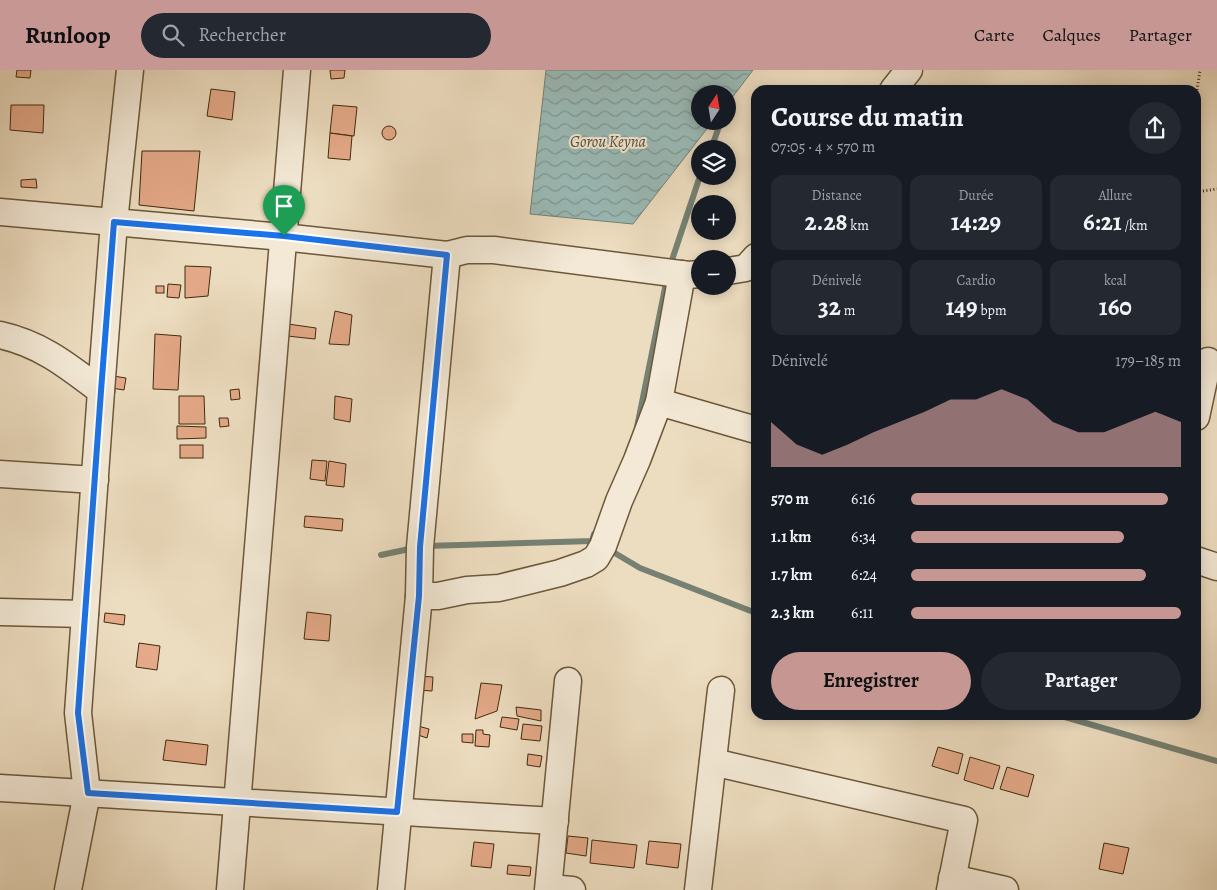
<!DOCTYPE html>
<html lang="fr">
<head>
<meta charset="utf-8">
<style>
  body { margin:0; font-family:Alegreya,serif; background:#242831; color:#f1f3f6; height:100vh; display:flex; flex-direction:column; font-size:19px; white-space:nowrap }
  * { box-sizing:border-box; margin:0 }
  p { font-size:16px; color:#9ea1a6 }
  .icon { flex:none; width:28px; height:28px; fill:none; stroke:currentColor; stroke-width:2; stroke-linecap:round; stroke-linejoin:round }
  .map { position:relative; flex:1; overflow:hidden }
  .side { position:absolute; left:751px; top:15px; width:450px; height:635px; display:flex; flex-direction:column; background:#171b24; border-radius:15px; box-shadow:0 2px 12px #0003 }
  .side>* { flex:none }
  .needle { width:32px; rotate:12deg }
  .controls { position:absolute; left:691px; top:15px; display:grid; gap:10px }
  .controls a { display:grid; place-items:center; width:45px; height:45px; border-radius:50%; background:#171b24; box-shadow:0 2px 12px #0003; font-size:25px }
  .pin { position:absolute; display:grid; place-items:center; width:42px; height:42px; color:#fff; margin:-51px -21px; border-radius:50% 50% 50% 0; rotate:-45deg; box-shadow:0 0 5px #0007 }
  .pin .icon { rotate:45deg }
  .round { display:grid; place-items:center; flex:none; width:52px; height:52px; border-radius:26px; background:#242831 }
  .overview { display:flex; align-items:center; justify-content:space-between; height:85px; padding:0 20px }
  h1 { font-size:28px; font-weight:600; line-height:38px }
  .metrics { display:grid; grid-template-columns:repeat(3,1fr); gap:8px; height:85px; padding:5px 20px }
  .metrics div { display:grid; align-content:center; border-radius:12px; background:#242831; text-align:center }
  .metrics b { font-size:25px; font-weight:600 }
  .metrics small { font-size:14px; font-weight:400 }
  .metrics p { font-size:14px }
  .chart { height:140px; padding:10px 20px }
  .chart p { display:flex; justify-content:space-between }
  .chart svg { width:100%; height:90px; margin-top:5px; fill:#c59692; opacity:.7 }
  .primary-button { display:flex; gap:10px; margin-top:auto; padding:10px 20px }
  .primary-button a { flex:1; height:58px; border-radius:30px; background:#c59692; color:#111; font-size:20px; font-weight:600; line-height:58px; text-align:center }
  .primary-button a+a { background:#242831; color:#f1f3f6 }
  ul { padding:0 20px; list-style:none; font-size:16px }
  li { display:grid; grid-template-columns:80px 60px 1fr; align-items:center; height:38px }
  li i { height:12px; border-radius:6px; background:#c59692 }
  header { display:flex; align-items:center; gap:30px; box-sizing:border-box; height:70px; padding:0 25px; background:#c59692; color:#111 }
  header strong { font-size:24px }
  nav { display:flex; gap:28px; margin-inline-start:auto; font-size:18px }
  .search { width:350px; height:45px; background:#242831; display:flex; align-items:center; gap:12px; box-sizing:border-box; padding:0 18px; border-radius:28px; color:#9ea1a6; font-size:19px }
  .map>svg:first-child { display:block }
  .water { fill:url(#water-waves); stroke:#768173 }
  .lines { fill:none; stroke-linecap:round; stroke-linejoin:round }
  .stream { stroke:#768173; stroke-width:6 }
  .building { fill:#e5aa89; stroke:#412b0c }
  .minor-casing { stroke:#6c5839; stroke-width:29 }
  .path { stroke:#412b0c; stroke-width:3; stroke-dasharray:1 2.5; stroke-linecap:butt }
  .minor { stroke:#f3e9d6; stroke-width:26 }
  .route-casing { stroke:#fff; stroke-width:10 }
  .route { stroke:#1a73e8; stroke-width:6 }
  .labels { text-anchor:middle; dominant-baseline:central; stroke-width:4; stroke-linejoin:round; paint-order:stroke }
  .water-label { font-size:16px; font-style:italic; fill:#574f37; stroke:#f3e9d6 }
</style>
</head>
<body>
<header>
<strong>Runloop</strong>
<div class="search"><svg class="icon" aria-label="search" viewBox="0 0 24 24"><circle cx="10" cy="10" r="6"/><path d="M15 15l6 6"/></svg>Rechercher</div>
<nav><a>Carte</a><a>Calques</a><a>Partager</a></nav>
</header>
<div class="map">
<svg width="1217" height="820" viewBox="0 0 1217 820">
  <defs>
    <pattern id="water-waves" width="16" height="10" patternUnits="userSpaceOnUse" patternTransform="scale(1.25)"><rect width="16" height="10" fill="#9abbb8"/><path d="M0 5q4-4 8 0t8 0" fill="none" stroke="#7f9894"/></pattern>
  </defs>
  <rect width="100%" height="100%" fill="#edddc0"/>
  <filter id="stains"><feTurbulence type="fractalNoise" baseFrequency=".004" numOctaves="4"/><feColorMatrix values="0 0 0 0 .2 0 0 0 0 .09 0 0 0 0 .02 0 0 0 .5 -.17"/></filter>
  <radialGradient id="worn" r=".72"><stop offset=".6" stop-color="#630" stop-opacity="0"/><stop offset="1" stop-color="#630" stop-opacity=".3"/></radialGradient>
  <!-- water -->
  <polygon class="water" points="546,0 753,0 728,33 728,24 700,24 700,51 713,51 633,154 530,144"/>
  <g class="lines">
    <!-- stream -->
    <g class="stream">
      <polyline points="711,79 721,51"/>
      <polyline points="670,196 700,106"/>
      <polyline points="637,357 667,208"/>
      <polyline points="426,476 592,471 594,464"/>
      <polyline points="608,479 640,498 756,543"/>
      <polyline points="381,485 414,478"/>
      <polyline points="1058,645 1217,691"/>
    </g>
  </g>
  <!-- building -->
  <g class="building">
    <polygon points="17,0 31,0 30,8 16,7"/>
    <polygon points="330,0 345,0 344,8 331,9"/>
    <polygon points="211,19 235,22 232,50 207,46"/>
    <polygon points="11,35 44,35 43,63 10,60"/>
    <polygon points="333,35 357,37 354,66 330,63"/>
    <circle cx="389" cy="63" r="7"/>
    <polygon points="330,63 352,66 350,90 328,88"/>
    <polygon points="142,81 200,81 194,141 139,135"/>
    <polygon points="36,109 37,118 21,117 21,110"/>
    <polygon points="185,196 211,197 208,226 185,228"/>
    <polygon points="168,214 181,215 179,228 167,227"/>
    <rect x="156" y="216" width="8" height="7"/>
    <polygon points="335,241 352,245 349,275 329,274"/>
    <polygon points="288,254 316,258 315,269 287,266"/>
    <polygon points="155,264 181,266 178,320 153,319"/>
    <polygon points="113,306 126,308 124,320 111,318"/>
    <polygon points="239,319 240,329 231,330 230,320"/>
    <polygon points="179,326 204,326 205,354 179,354"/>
    <polygon points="335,326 352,329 350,352 334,349"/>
    <polygon points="219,348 228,348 229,356 220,357"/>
    <polygon points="177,356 206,357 206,368 177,369"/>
    <rect x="180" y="375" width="23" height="13"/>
    <polygon points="312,390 327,391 325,411 310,409"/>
    <polygon points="329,391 346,394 344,417 326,415"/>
    <polygon points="305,446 343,449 342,461 304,457"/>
    <polygon points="307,542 331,545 329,571 304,569"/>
    <polygon points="105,543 125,545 124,555 104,552"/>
    <polygon points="139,573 160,576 157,600 136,597"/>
    <polygon points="419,606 433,607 432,621 418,620"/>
    <polygon points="481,613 502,615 497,641 475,649"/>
    <polygon points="516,637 541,640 541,651 517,646"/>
    <polygon points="502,647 519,649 517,660 500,657"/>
    <polygon points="523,654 542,656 540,671 521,669"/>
    <polygon points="418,656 429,659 427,668 415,664"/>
    <polygon points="476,660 483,660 483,664 490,665 489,677 475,676"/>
    <polygon points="462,664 473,664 473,673 462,672"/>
    <polygon points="166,670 208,675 206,695 163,690"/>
    <polygon points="938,677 963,684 958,704 932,696"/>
    <polygon points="528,684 542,686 540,697 527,695"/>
    <polygon points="970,687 1000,696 993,719 964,710"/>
    <polygon points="1007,697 1034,705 1028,727 1000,719"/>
    <polygon points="568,766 588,768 586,786 566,783"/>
    <polygon points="592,770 637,775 634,798 590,793"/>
    <polygon points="649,771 681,774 678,798 646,794"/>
    <polygon points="474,772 494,774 491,798 471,796"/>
    <polygon points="1104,773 1129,778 1123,804 1099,799"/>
    <polygon points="508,795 531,797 530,806 507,804"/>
  </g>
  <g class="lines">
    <defs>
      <g id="minor">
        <polyline points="893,20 909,0"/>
        <polyline points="0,142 283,167 447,185 467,180 494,180 688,205 700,204"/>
        <polyline points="728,201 746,198 756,187"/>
        <path d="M 0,265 C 41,274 68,296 101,321"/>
        <polyline points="659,332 756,360"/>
        <polyline points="1196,347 1208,291"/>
        <polyline points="0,404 95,410"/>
        <polyline points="1196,490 1217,497"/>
        <polyline points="419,526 438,526 467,520 499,518 560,503 586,494 596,488 603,476 619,431 637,390 659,332 682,204"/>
        <polyline points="0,542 85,544"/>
        <polyline points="713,692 964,750 950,820"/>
        <polyline points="0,718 555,751"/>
        <polyline points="952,808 1005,820"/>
        <polyline points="549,818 572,820"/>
        <polyline points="68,820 87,723 78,643 101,321 114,152 130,0"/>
        <polyline points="230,820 297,0"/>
        <polyline points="391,820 419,526 420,477 447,185"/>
        <polyline points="548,820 568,611"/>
        <polyline points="698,820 721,620"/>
      </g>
    </defs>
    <!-- minor casing -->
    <use href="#minor" class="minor-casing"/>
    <!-- path -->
    <g class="path">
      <polyline points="1196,27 1200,0"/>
      <polyline points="1196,69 1198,89 1196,96"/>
      <polyline points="1196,122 1217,119"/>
    </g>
    <!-- minor -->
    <use href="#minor" class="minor"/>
  </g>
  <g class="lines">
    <defs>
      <polygon id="route" points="114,152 284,166 447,185 420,477 419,526 397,742 88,723 78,643 101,321"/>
    </defs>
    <!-- route casing -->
    <use href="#route" class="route-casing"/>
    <!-- route -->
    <use href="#route" class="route"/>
  </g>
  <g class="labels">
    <!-- water labels -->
    <g class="water-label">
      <text x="608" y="72">Gorou Keyna</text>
    </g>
  </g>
  <rect width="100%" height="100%" filter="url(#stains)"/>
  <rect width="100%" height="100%" fill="url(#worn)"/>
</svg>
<div class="controls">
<a><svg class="needle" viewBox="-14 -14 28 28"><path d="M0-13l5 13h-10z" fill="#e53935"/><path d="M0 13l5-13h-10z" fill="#9ea1a6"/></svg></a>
<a><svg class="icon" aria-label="layers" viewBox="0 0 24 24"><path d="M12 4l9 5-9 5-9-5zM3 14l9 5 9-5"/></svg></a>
<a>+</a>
<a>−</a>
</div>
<div class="pin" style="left:284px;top:166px;background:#1e9e55"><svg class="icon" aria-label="arrive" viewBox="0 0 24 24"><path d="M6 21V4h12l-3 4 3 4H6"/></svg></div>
<section class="side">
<div class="overview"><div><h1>Course du matin</h1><p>07:05 · 4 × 570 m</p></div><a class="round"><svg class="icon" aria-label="share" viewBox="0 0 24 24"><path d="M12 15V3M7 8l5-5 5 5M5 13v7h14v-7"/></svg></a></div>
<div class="metrics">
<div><p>Distance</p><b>2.28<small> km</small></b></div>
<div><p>Durée</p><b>14:29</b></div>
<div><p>Allure</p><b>6:21<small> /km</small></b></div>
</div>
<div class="metrics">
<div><p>Dénivelé</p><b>32<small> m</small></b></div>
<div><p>Cardio</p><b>149<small> bpm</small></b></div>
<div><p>kcal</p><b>160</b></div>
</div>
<div class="chart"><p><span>Dénivelé</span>179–185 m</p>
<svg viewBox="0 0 160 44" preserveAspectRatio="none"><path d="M0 44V22L10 33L20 38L30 33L40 27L50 22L60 17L70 11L80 11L90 6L100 11L110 22L120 27L130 27L140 22L150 17L160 22V44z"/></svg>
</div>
<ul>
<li><b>570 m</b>6:16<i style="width:95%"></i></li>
<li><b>1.1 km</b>6:34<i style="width:79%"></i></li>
<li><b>1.7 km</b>6:24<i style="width:87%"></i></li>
<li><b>2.3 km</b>6:11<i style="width:100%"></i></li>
</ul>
<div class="primary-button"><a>Enregistrer</a><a>Partager</a></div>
</section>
</div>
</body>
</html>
